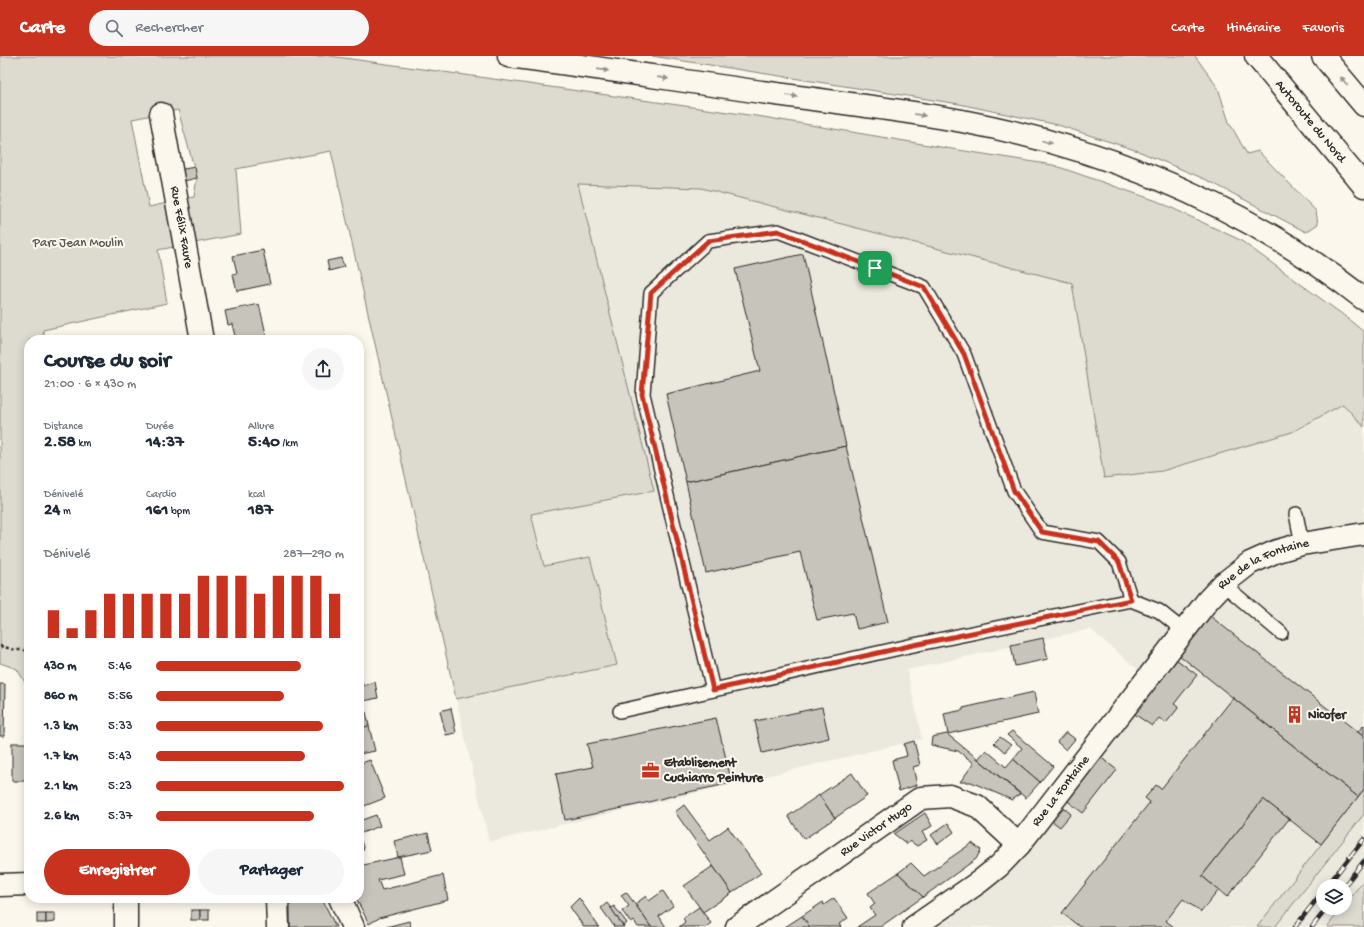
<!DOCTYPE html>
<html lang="fr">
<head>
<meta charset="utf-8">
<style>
  body { margin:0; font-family:"Gochi Hand",sans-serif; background:#f6f6f7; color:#1f2937; height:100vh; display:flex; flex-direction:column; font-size:15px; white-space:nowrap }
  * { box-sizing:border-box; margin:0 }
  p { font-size:13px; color:#747a83 }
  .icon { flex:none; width:22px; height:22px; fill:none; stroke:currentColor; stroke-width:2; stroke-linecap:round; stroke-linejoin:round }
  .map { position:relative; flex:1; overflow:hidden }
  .sheet { position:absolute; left:24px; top:279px; width:340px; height:568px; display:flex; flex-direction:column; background:#fff; border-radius:16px; box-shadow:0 2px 10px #0003 }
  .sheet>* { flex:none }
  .fabs { position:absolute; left:1316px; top:823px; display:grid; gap:8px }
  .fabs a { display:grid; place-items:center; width:36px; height:36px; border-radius:50%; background:#fff; box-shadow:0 2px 10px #0003; font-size:20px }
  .pin { position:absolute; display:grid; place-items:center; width:34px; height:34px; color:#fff; margin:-17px; border-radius:8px; box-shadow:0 2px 6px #0006 }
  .round { display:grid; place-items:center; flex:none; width:42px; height:42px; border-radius:21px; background:#f6f6f7 }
  .head { display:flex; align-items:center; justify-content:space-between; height:68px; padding:0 20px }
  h1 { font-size:22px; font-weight:800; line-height:30px }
  .figures { display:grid; grid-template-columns:repeat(3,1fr); gap:6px; height:68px; padding:4px 20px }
  .figures div { display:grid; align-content:center }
  .figures b { font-size:17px; font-weight:800 }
  .figures small { font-size:11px; font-weight:400 }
  .figures p { font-size:11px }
  .chart { height:112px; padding:8px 20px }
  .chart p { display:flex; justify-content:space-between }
  .chart svg { width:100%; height:72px; margin-top:4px; stroke:#c8321e; stroke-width:6 }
  .button { display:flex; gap:8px; margin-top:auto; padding:8px 20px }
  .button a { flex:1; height:46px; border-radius:24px; background:#c8321e; color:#fff; font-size:16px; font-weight:800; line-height:46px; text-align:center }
  .button a+a { background:#f6f6f7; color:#1f2937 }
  ul { padding:0 20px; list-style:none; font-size:13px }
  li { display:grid; grid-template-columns:64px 48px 1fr; align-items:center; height:30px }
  li i { height:10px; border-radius:5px; background:#c8321e }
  header { display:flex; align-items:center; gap:24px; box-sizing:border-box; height:56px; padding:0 20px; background:#c8321e; color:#fff }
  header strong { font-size:19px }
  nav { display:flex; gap:22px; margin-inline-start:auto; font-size:14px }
  .search { width:280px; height:36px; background:#f6f6f7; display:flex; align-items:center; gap:10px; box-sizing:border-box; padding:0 14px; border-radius:22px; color:#747a83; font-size:15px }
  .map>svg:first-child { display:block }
  .built { fill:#ebe8de }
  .green { fill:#dddad0; stroke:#84827e; fill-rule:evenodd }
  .building { fill:#c7c4bc; stroke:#2b2b2b }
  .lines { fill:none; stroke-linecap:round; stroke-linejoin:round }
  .lane-casing { stroke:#2b2b2b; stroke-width:16 }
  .street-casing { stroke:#2b2b2b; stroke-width:25 }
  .highway-casing { stroke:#2b2b2b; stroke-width:25 }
  .path { stroke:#2b2b2b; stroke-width:2.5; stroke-dasharray:3 3; stroke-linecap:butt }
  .lane { stroke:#fbf7ec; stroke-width:13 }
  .street { stroke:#fbf7ec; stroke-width:22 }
  .highway { stroke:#fbf7ec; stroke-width:22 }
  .rail-casing { stroke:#2b2b2b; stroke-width:4.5 }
  .rail { stroke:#fbf7ec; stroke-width:3; stroke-dasharray:9; stroke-linecap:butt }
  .oneway { fill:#93918c }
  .route-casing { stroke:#fff; stroke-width:8 }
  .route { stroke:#c8321e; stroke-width:5 }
  .labels { text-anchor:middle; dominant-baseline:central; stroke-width:4; stroke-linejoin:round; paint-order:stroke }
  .street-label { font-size:13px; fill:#2b2b2b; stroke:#fbf7ec }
  .park-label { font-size:13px; fill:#585754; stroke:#fbf7ec }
  .poi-label { font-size:13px; font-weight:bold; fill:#2b2b2b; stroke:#fbf7ec; text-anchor:start }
</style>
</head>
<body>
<header>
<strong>Carte</strong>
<div class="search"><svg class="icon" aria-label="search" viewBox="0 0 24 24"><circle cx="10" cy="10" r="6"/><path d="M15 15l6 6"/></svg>Rechercher</div>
<nav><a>Carte</a><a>Itinéraire</a><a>Favoris</a></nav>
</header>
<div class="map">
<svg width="1364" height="871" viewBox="0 0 1364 871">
  <rect width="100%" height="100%" fill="#fbf7ec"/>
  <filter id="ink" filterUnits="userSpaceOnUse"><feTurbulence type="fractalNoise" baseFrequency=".025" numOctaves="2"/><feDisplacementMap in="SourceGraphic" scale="8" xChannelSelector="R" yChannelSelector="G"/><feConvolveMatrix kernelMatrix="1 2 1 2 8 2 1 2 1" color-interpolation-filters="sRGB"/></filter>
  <g filter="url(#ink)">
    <!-- built -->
    <g class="built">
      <polygon points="578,128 701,132 1072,227 1104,422 1162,415 1292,376 1343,348 1364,371 1364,733 1257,871 931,871 1011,815 1155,628 1090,573 907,614 922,683 489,786 456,643 617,609 590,501 544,510 531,458 654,435"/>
      <polygon points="1364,758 1364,824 1345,848 1345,830 1323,830 1323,852 1342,852 1327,871 1275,871"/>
    </g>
    <!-- green -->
    <g class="green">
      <path d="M 0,0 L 330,0 L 763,61 L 952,93 L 1053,109 L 1157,145 L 1240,184 L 1342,258 L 1364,276 L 1364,371 L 1343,348 L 1292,376 L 1162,415 L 1104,422 L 1072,227 L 701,132 L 578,128 L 654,435 L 531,458 L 544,510 L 590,501 L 617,609 L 456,643 L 331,95 L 236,113 L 241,178 L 158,194 L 167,247 L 43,274 L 44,284 L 29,284 L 29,633 L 17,613 L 0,607 ZM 178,54 L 197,122 L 194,141 L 149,151 L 132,63 Z"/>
      <polygon points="652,0 1195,0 1218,32 1229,66 1247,98 1258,95 1316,155 1318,168 1306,176 1207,124 1138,95 1058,69 959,48"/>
      <polygon points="1364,733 1364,758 1275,871 1257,871"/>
      <polygon points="1364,824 1364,871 1327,871 1342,852 1345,852 1345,848"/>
    </g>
    <!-- building -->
    <g class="building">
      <polygon points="195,111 197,122 180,126 178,114"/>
      <polygon points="263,194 270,228 237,235 233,218 237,217 233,200"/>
      <polygon points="803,198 846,390 686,426 666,338 760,315 735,213"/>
      <polygon points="341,202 344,211 329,215 327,205"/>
      <polygon points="259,248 267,282 259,284 236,284 232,268 228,269 225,255"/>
      <polygon points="275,281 276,284 259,284 267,282"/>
      <polygon points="846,390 888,566 857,573 853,557 817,564 800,496 706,517 686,426"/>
      <polygon points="1210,560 1364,681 1364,733 1358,741 1179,599"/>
      <polygon points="1043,582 1048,603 1015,610 1011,589"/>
      <polygon points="1176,603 1197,619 1174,648 1179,651 1166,667 1159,662 1152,670 1133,657"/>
      <polygon points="359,614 363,630 375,626 378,642 359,646"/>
      <polygon points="0,628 5,628 4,680 0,680"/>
      <polygon points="1034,636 1038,658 948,678 944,658 963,654 963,652"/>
      <polygon points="1233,642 1358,741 1321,788 1263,743 1202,820 1219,834 1201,856 1183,843 1166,865 1174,871 1080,871 1062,857 1150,746 1145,742 1156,729 1161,733"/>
      <polygon points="822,651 829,682 762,697 755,665"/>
      <polygon points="451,652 456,677 446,679 440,655"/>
      <polygon points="366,656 369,670 359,672 359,658"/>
      <polygon points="716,662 732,727 679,738 641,748 565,764 556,718 593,711 587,688"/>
      <polygon points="1364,669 1364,681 1358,676"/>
      <polygon points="369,670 375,695 359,698 359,672"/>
      <polygon points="1012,675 1053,710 1040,726 1013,703 1022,692 1007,679"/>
      <polygon points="1066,676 1075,683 1066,694 1057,686"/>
      <polygon points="947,678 978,703 1020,738 1012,744 971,726 960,726 974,707 958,695 931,689 932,681"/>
      <polygon points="1000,681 1011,689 1005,696 994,687"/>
      <polygon points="914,685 920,709 913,711 917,729 899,735 892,704 907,700 904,688"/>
      <rect x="12" y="687" width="17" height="38"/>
      <polygon points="986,694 1006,711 1013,703 1040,726 1026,742 978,703"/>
      <polygon points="1099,700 1117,714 1083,757 1065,743"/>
      <polygon points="370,704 385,742 359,752 359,708"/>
      <polygon points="852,717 867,740 835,762 819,739"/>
      <polygon points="819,739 835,762 804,783 788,760"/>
      <polygon points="1263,743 1289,763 1227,841 1202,820"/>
      <polygon points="684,749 710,784 728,771 761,817 732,837 675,756"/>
      <polygon points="1060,749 1071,758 1060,771 1048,762"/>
      <polygon points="925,757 932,770 922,776 927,784 917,790 910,785 907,788 894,778"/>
      <polygon points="376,759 380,770 359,778 359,765"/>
      <polygon points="948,767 954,776 938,788 931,779"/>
      <polygon points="428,777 432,794 398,801 394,785"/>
      <polygon points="359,779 364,794 359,796"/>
      <polygon points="972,787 981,794 976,803 923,841 898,817 911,807 924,820"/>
      <polygon points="400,801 404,818 378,824 382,834 443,819 448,844 379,862 369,868 356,842 359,842 359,810"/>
      <polygon points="713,810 732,837 703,856 684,830"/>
      <polygon points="898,817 923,841 880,871 857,871 875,859 870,852 875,848 868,837"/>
      <polygon points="663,835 673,850 659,860 666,871 651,871 635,848 646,840 649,845"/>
      <polygon points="626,836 635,848 651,871 638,871 634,865 631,867 622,855 629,850 621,839"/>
      <polygon points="317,842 323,845 336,871 290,871 290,843"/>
      <polygon points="579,842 599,871 584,871 570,851"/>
      <polygon points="834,842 848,862 839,868 841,871 810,871 802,860 823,846 824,849"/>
      <polygon points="607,847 611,852 624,871 613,871 614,870 601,852"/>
      <polygon points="614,850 627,867 623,870 611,852"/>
      <polygon points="699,851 711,867 706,871 679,871 685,866 683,862"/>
      <rect x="191" y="854" width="9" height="10"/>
      <rect x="200" y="854" width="9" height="10"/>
      <rect x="37" y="857" width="9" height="10"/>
      <polygon points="46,857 55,857 55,866 46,867"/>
      <polygon points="802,860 810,871 785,871"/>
      <polygon points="409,865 411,871 386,871"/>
    </g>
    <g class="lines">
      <defs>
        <g id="lane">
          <polyline points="1296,458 1302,488"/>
          <polyline points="1223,528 1281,577"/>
          <polyline points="713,634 643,338 651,237 708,185 778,175 924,231 964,298 1014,435 1042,476 1099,486 1119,506 1131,544"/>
          <polyline points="620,655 909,590 1131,544 1159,555 1184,575"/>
        </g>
        <g id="street">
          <path id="s1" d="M 161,58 L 202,284"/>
          <polyline points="0,829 29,828"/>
          <polyline points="126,842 126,871"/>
          <polyline points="277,842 278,871"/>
          <polyline points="340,842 353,871"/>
          <path id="s2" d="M 737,871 L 921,742 L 950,740 L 977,750 L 1019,789"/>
          <path id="s3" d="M 914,871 L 979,826 L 999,810 L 1019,789 L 1208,544 L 1223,528 L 1250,507 L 1277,495 L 1302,488 L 1364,478"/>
        </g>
        <g id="highway">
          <path d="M 509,0 C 595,11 682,25 769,37 C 833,46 898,53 962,65 C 1109,93 1246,150 1364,243"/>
          <path id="s4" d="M 1256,0 L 1364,130"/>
          <polyline points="1323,0 1364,49"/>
        </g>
      </defs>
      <!-- lane casing -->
      <use href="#lane" class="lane-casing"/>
      <!-- street casing -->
      <use href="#street" class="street-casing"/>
      <!-- highway casing -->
      <use href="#highway" class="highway-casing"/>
      <!-- path -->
      <polyline class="path" points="0,590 16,594 29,594"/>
      <!-- lane -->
      <use href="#lane" class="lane"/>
      <!-- street -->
      <use href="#street" class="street"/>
      <!-- highway -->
      <use href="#highway" class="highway"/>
      <defs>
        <g id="rail">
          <polyline points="1327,830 1364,783"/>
          <polyline points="1344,830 1364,805"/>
          <polyline points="1295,871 1323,835"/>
          <polyline points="1312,871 1327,852"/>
        </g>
      </defs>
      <!-- rail casing -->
      <use href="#rail" class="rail-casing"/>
      <!-- rail -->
      <use href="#rail" class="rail"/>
    </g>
    <!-- one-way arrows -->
    <defs><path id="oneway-solid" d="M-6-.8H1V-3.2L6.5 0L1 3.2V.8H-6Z"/></defs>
    <g class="oneway">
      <use href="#oneway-solid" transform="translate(603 14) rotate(8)"/>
      <use href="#oneway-solid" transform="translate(663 22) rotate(8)"/>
      <use href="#oneway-solid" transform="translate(1344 25) rotate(-129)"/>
      <use href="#oneway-solid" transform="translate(792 40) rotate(8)"/>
      <use href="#oneway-solid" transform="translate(920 59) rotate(9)"/>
      <use href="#oneway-solid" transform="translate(1047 86) rotate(14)"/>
    </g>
  </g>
  <g class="lines" filter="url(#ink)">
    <defs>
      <polygon id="route" points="778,175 924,231 964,298 1014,435 1042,476 1099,486 1119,506 1131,544 909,590 713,634 642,338 651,237 708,185"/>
    </defs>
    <!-- route casing -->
    <use href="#route" class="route-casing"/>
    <!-- route -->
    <use href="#route" class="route"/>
  </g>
  <!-- icons -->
  <defs>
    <symbol id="building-bare" viewBox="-9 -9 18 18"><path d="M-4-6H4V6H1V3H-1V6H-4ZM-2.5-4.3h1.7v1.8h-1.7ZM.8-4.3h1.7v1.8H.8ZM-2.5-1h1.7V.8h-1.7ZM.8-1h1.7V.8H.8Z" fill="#c8321e" stroke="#fbf7ec" stroke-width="2.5" paint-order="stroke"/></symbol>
    <symbol id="office-bare" viewBox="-9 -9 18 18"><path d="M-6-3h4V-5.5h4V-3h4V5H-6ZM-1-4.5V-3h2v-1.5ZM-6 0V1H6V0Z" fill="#c8321e" stroke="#fbf7ec" stroke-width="2.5" paint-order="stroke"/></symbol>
  </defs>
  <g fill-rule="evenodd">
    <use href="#building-bare" x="1282" y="646" width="25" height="25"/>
    <use href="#office-bare" x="638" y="702" width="25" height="25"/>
  </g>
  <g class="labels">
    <!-- street labels -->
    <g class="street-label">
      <text stroke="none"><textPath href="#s4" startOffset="85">Autoroute du Nord</textPath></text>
      <text stroke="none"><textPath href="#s1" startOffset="115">Rue Félix Faure</textPath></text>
      <text stroke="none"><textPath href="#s3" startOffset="511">Rue de la Fontaine</textPath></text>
      <text stroke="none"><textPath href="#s3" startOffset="202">Rue La Fontaine</textPath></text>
      <text stroke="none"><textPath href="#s2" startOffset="170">Rue Victor Hugo</textPath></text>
    </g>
    <!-- park labels -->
    <g class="park-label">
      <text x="78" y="187">Parc Jean Moulin</text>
    </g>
    <!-- poi labels -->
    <g class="poi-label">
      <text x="1308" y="659">Nicofer</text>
      <text x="664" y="707">Etablisement<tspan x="664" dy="15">Cuchiarro Peinture</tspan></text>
    </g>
  </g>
</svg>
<div class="fabs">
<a><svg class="icon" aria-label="layers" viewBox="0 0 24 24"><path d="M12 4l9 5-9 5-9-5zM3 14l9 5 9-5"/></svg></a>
</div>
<div class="pin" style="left:875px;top:212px;background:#1e9e55"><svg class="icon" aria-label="arrive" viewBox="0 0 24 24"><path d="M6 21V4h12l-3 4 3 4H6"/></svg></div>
<section class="sheet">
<div class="head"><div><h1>Course du soir</h1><p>21:00 · 6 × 430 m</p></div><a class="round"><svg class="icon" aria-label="share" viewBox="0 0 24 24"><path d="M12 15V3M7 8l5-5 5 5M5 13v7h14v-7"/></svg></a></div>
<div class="figures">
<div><p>Distance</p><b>2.58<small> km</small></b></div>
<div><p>Durée</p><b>14:37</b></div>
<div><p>Allure</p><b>5:40<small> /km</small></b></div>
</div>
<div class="figures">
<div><p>Dénivelé</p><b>24<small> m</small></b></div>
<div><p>Cardio</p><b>161<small> bpm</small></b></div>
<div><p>kcal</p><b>187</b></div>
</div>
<div class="chart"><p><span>Dénivelé</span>287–290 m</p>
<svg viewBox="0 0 160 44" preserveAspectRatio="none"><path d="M5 44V27M15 44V38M25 44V27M35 44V17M45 44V17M55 44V17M65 44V17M75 44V17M85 44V6M95 44V6M105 44V6M115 44V17M125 44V6M135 44V6M145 44V6M155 44V17"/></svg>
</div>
<ul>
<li><b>430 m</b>5:46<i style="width:77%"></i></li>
<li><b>860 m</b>5:56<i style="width:68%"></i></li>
<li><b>1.3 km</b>5:33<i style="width:89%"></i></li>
<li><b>1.7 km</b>5:43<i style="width:79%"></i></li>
<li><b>2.1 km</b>5:23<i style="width:100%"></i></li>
<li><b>2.6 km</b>5:37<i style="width:84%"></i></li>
</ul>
<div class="button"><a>Enregistrer</a><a>Partager</a></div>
</section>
</div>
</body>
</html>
